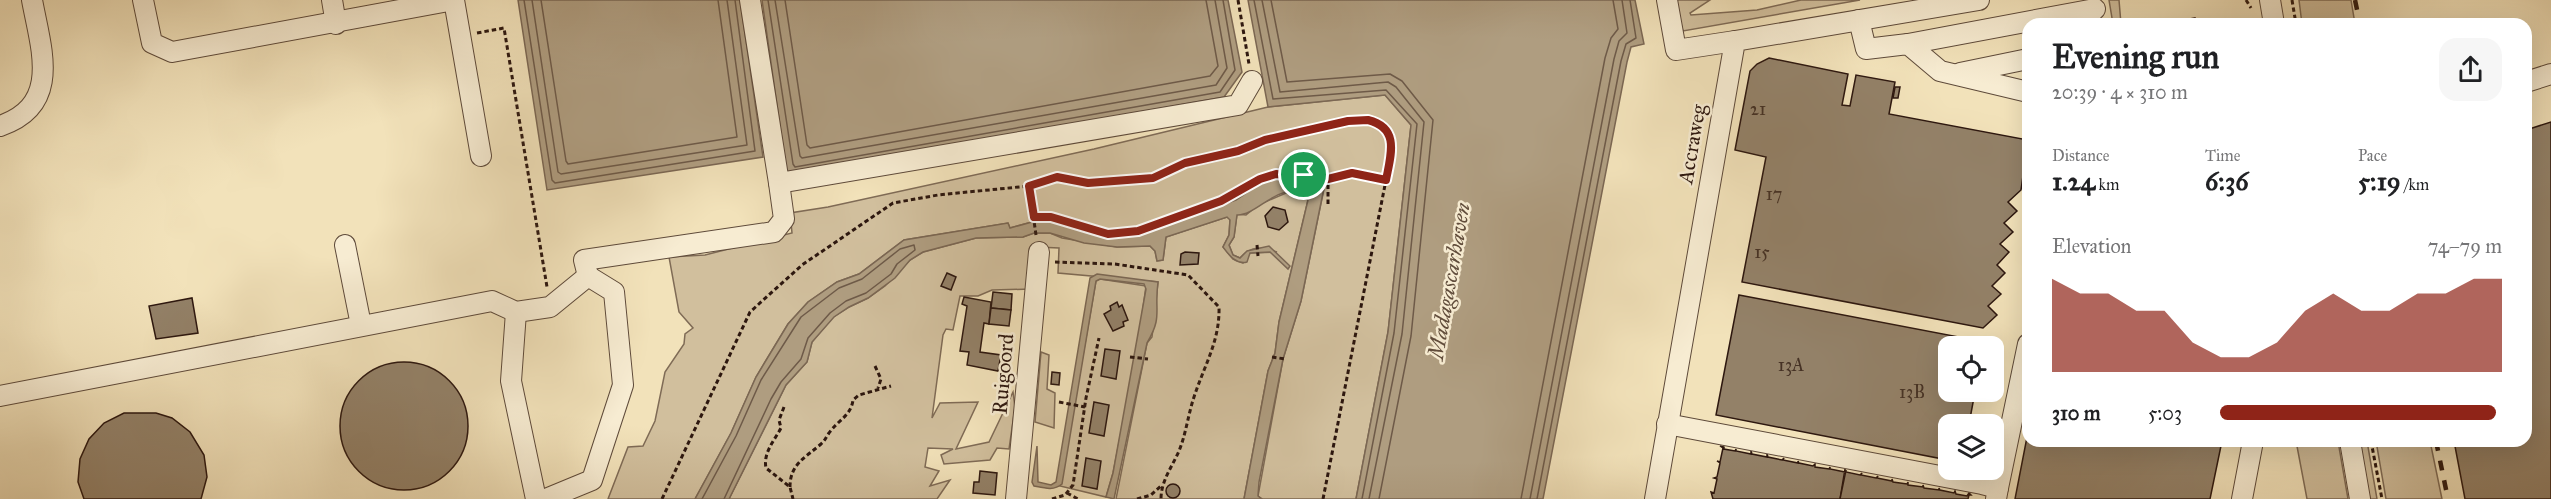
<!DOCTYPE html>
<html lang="en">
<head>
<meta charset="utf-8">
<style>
  body { margin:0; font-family:"IM FELL Great Primer",serif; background:#f6f6f6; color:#202124; height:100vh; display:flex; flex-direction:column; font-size:22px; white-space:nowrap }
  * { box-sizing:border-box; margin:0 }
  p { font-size:20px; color:#757577 }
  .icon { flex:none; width:33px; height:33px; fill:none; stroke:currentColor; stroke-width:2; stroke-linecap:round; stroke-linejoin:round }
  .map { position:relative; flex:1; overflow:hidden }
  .side { position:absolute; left:2022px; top:18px; width:510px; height:429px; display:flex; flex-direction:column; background:#fff; border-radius:18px; box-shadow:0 6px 24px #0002 }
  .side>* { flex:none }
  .buttons { position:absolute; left:1938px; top:336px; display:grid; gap:12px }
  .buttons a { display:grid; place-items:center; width:66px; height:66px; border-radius:12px; background:#fff; box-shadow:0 6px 24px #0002; font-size:30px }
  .pin { position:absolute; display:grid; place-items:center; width:51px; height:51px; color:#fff; margin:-26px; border:3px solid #fff; border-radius:50%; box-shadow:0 2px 6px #0007 }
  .round { display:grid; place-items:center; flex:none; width:63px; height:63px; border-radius:18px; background:#f6f6f6 }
  .head { display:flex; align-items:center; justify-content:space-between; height:102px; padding:0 30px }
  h1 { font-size:33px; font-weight:800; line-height:45px }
  .stats { display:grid; grid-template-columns:repeat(3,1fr); gap:9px; height:102px; padding:6px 30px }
  .stats div { display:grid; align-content:center }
  .stats b { font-size:26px; font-weight:800 }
  .stats small { font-size:16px; font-weight:400 }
  .stats p { font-size:16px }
  .chart { height:168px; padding:12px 30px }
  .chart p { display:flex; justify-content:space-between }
  .chart svg { width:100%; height:108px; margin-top:6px; fill:#8f2418; opacity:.7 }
  ul { padding:0 30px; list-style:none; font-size:20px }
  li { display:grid; grid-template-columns:96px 72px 1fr; align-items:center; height:45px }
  li i { height:15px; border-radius:8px; background:#8f2418 }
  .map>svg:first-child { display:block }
  .green { fill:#d1bf9d; stroke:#7f6b56; stroke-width:1.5 }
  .water { fill:#af9d80; stroke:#7b6753; stroke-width:1.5 }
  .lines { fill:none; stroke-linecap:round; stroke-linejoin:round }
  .shore { stroke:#6e5a48; stroke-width:1.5 }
  .building { fill:#938168; stroke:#2d170f; stroke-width:1.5 }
  .minor-casing { stroke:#5e4a3a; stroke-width:22 }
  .path { stroke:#2d170f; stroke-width:3; stroke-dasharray:4.5 3; stroke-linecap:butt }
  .minor { stroke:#f7ecd2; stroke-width:20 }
  .rail { stroke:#2d170f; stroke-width:4.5; stroke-dasharray:10 10; stroke-linecap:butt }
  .route-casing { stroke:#fff; stroke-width:12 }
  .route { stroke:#8f2418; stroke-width:8 }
  .labels { text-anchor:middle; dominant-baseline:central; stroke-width:5; stroke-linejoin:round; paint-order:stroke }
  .number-label { font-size:18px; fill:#463225 }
  .street-label { font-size:21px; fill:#2d170f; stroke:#f7ecd2 }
  .water-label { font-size:22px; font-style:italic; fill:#614d3c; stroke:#f7ecd2 }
</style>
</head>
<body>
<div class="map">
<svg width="2551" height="499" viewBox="0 0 2551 499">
  <rect width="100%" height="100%" fill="#f2e2ba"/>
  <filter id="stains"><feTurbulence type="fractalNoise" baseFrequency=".00333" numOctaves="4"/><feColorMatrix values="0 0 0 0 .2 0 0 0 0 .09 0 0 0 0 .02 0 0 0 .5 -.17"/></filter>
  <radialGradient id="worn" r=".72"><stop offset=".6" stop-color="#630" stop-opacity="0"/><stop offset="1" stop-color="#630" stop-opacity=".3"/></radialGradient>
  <!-- green -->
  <g class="green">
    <polygon points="1674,0 1710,0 1690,13 1691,15 1757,10 1801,0 1860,0 1683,31"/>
    <polygon points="2109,0 2119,0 2121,24 2113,24"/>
    <polygon points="2299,0 2351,0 2355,24 2302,24"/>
    <polygon points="1385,95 1411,125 1388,332 1356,499 1262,499 1258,496 1283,359 1301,301 1325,184 1278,177 1265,180 1236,200 1136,234 1103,236 1055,220 1032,222 1010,228 1008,223 904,240 859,274 837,282 808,302 788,324 756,377 731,433 695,499 608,499 628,447 643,446 655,421 665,372 684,344 685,334 693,328 679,312 669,257 705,255 792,233 790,213 828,207 1094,149 1268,107"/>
    <path d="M 1286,193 L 1296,193 L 1308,200 L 1279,322 L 1275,353 L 1268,371 L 1244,499 L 1116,499 L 1147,343 L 1152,337 L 1158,282 L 1058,273 L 1059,248 L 1037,247 L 1031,289 L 992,290 L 978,296 L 960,296 L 953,330 L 946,329 L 943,335 L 932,418 L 940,403 L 978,402 L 956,449 L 989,442 L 1013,392 L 1015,407 L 1009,449 L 997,448 L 990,460 L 944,464 L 941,455 L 953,449 L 928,448 L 925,467 L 939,471 L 930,486 L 950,480 L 937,499 L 729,499 L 786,385 L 807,362 L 812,342 L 833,317 L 849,307 L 868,298 L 885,286 L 910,260 L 923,252 L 976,238 L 1023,237 L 1034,233 L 1050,233 L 1062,238 L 1117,247 L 1150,246 L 1155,251 L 1157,261 L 1163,260 L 1166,237 L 1227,217 L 1230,219 L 1229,235 L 1223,247 L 1233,259 L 1243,263 L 1250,253 L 1277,252 C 1261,247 1252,245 1240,258 L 1233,255 L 1229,245 L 1234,237 L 1237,214 L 1246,215 L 1258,205 Z"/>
    <polygon points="1100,279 1146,286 1137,351 1113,473 1106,497 1060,486 1096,281"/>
    <polygon points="1041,352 1049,355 1047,389 1055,393 1054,428 1035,422"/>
    <polygon points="2296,441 2338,441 2348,499 2307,499"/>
    <polygon points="2359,441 2367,441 2377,499 2370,499"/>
    <polygon points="2376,441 2430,441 2442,499 2386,499"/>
  </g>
  <!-- water -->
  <g class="water">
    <polygon points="518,0 740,0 763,157 547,190"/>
    <polygon points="762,0 1228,0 1242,72 1224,97 787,175"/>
    <polygon points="1248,0 1635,0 1644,44 1631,47 1627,62 1543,499 1356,499 1388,332 1411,125 1385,95 1268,107"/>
    <path d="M 1278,177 L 1325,183 L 1301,301 L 1283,359 L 1259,482 L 1258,496 L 1262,499 L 1244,499 L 1268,371 L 1275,353 L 1279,322 L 1308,200 C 1282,175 1259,216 1237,215 L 1234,237 L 1229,245 L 1233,255 L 1240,258 L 1247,251 L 1269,246 L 1290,266 L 1288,269 L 1270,252 L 1250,253 L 1247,262 C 1236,265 1229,255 1223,247 L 1229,235 L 1230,220 L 1227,217 L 1166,237 L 1163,260 L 1157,261 L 1155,251 L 1150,246 L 1117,247 L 1084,243 L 1050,233 L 1034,233 L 1023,237 L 976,238 L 923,252 L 910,260 L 895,278 L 868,298 L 849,307 L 834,317 L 812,342 L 807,362 L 786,385 L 729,499 L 695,499 L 731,433 L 756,377 L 788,324 L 808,302 L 837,282 L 859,274 L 904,240 L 1008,223 L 1010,228 L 1032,222 L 1055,220 L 1103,236 L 1136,234 L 1236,200 L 1265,180 Z"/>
    <path d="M 1097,274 L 1158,282 C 1154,312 1163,316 1147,343 L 1114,499 L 1106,497 L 1113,473 L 1146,289 L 1144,284 L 1100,279 L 1096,281 L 1062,484 C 1054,491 1044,488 1034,486 L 1032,482 L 1037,446 L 1038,482 L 1051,485 L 1056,482 L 1090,278 Z"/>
  </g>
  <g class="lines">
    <!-- shore -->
    <g class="shore">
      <polyline points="524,0 552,180 555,183 755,151 735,0"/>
      <polyline points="532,0 558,172 561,174 747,145 727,0"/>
      <polyline points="541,0 566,161 568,164 737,137 718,0"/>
      <polyline points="768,0 793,164 795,167 1220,92 1235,70 1223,0"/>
      <polyline points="775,0 800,156 802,158 1216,85 1227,68 1215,0"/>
      <polyline points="785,0 807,145 810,148 1210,76 1218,66 1206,0"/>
      <polyline points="1254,0 1273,99 1386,90 1417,124 1394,333 1362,499"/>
      <polyline points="1262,0 1280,92 1388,82 1396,87 1424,122 1402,334 1369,499"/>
      <polyline points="1271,0 1287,82 1390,74 1402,81 1433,120 1411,336 1379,499"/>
      <polyline points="702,499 736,436 761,380 801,317 839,288 862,279 900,249 914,245 915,250 897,264 891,274 866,293 846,301 830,313 808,338 801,359 781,382 771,399 724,499"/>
      <polyline points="1521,499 1605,58 1611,38 1618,29 1613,0"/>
      <polyline points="1530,499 1614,59 1619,41 1627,33 1622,0"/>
      <polyline points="1537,499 1621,61 1626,44 1636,38 1630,0"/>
    </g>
  </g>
  <!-- building -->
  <g class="building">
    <polygon points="2195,18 2196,24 2169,24 2169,23"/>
    <polygon points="1769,58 1848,74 1842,105 1850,106 1856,75 1895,82 1889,114 2028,140 2021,190 2008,202 2017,211 2004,223 2013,232 2000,244 2009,252 1997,265 2005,273 1992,286 2001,294 1988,306 1997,315 1983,328 1742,282 1766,157 1735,150 1750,71 1757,64"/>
    <polygon points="1895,87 1900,87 1898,98 1893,98"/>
    <polygon points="2551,122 2551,499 2465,499 2454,441 2526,441 2526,130"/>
    <polygon points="1273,207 1285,210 1288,222 1279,230 1268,227 1265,216"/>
    <polygon points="1185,252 1199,253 1198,264 1180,265 1181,254"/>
    <polygon points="947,273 956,277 951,290 941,286"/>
    <polygon points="993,292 1012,294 1011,310 991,308"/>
    <polygon points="1739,295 1985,342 1984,346 1948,346 1948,392 1975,392 1969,424 1948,424 1948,460 1716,415"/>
    <polygon points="964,297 991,302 989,324 984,323 980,352 1001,355 998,371 967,365 969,352 960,351 967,306 962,304"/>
    <polygon points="192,298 198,333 156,339 149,306"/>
    <polygon points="1117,302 1119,307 1122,305 1128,320 1123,322 1124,326 1113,331 1104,314 1111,310 1110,306"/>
    <polygon points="991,308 1011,310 1009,326 989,324"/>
    <polygon points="1105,349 1120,351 1116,379 1101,376"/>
    <circle cx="404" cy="426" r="64"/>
    <polygon points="1052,372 1060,373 1059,385 1051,384"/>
    <polygon points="1094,402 1109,405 1104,436 1089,433"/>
    <polygon points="124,413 156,413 172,418 190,432 204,455 207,477 201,499 84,499 78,482 80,459 89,439 104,423"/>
    <polygon points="2028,432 2028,441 2222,441 2210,499 2015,499"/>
    <polygon points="1720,446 1724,447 1724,449 1735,451 1736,449 1736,451 1751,454 1751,451 1752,454 1767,457 1767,454 1768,457 1782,460 1784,458 1783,460 1798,463 1798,461 1799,463 1813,466 1815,464 1815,467 1829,469 1830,467 1830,469 1845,472 1845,469 1840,499 1713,499 1711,492 1714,493 1717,479 1714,478 1717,477 1720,463 1717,461 1720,462 1723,448"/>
    <polygon points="1086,458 1101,461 1097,489 1082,486"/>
    <polygon points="1846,470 1846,472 1860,475 1862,473 1861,475 1876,478 1878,476 1877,478 1892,481 1892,479 1893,482 1907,484 1908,482 1908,485 1923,487 1923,485 1924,488 1939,490 1939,488 1940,490 1954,493 1955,491 1956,494 1967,496 1969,493 1971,495 1969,495 1968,499 1840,499"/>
    <polygon points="980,471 997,473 995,495 973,493 974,482 979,482"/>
    <circle cx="1173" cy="491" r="7"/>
  </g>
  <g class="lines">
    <defs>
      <g id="minor">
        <polyline points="143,0 152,43 172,52 454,0"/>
        <polyline points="332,0 336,24"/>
        <polyline points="454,0 481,156"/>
        <polyline points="750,0 779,183 1238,105 1252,81"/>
        <polyline points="1667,0 1676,50 1735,41"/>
        <polyline points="2270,0 2274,24"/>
        <polyline points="1859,20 1866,49 1908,44 1940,71 2028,92"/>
        <polyline points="1908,44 2095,9"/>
        <polyline points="1960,73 2028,59"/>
        <polyline points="2526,82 2551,74"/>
        <path d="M 0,126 C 62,105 41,49 32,0"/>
        <polyline points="345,245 361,325"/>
        <polyline points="588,276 584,260 774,232 784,219 779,183"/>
        <polyline points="516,312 511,381 536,499"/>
        <polyline points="0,396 492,301 516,312 550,307 588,276 614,292 623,385 592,480 546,499"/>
        <polyline points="1667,424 1982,484 1998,488 1996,499"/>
        <polyline points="2350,441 2360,499"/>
        <polyline points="1998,488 2028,344"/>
        <polyline points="1016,499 1039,252"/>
        <polyline points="1655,499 1735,41 1979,0"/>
        <polyline points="2242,499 2253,441"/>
      </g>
    </defs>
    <!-- minor casing -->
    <use href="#minor" class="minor-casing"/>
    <!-- path -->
    <g class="path">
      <polyline points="1238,0 1249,64"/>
      <polyline points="2246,0 2251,8"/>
      <polyline points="2292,0 2296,24"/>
      <polyline points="477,33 504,28 547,287"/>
      <polyline points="1029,186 1036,235"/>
      <polyline points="1034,217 1051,217 1108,234 1138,231 1221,201 1260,179 1277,174 1328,179"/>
      <polyline points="1257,245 1258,256"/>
      <path d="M 1055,262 L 1115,264 L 1188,275 L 1219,307 C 1220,341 1204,366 1194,397 C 1188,415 1186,434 1179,451 C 1172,467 1161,481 1161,499"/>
      <polyline points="1130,357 1148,359"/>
      <polyline points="1272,357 1285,359"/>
      <polyline points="875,366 881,379 878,388"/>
      <polyline points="1059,402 1085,407"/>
      <path d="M 784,407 L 779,420 L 781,428 C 774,441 763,453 766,468 L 790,487 L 793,499"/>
      <polyline points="2371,441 2382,499"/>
      <path d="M 790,487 C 790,464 805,458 821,444 C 825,441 826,437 829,433 C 838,420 851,416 853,400 L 859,395 L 891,386"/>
      <polyline points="1067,493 1078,499"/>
      <polyline points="662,499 750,312 802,265 893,203 938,195 1029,186 1057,178 1088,183 1153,178 1185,163 1238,151 1265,139 1348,121 1368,120 1381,123 1388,130 1390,157 1386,180"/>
      <polyline points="1052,499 1065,495 1073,485 1086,398 1099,338"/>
      <polyline points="1137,499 1151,495 1161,486"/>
      <polyline points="1323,499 1386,180 1352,173 1328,179 1328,205"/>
    </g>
    <!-- minor -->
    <use href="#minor" class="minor"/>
    <!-- rail -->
    <g class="rail">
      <polyline points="2355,0 2360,24"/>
      <polyline points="2436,441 2448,499"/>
    </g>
  </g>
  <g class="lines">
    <defs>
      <path id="route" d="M 1368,120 C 1400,128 1391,154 1386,180 L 1352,173 L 1328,179 L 1276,174 L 1260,179 L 1221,201 L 1138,231 L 1108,234 L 1051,217 L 1034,217 L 1029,186 L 1057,177 L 1088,183 L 1153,178 L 1185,163 L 1238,151 L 1265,140 L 1348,121 Z"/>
    </defs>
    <!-- route casing -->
    <use href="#route" class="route-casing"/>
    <!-- route -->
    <use href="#route" class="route"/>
  </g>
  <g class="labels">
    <!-- number labels -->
    <g class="number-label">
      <text x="1758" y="109">21</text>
      <text x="1774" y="194">17</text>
      <text x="1762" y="252">15</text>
      <text x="1791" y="365">13A</text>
      <text x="1912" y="392">13B</text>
    </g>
    <!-- street labels -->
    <g class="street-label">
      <text transform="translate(1692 144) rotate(-80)">Accraweg</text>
      <text transform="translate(1003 374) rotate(-85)">Ruigoord</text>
    </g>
    <!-- water labels -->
    <g class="water-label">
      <text transform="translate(1449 281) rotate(-80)">Madagascarhaven</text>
    </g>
  </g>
  <rect width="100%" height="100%" filter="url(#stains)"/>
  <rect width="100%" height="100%" fill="url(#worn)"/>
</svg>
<div class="buttons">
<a><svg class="icon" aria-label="locate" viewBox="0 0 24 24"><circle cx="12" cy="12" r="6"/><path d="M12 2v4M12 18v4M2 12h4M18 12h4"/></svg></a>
<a><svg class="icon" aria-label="layers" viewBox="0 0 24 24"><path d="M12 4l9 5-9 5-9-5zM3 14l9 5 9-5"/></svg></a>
</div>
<div class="pin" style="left:1304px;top:175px;background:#1e9e55"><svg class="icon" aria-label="arrive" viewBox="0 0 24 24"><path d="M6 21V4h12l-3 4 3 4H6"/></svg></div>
<section class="side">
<div class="head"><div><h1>Evening run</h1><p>20:39 · 4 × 310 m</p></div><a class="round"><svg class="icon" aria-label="share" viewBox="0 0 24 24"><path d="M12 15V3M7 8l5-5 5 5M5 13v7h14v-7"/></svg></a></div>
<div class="stats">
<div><p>Distance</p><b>1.24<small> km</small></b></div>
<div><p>Time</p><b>6:36</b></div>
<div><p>Pace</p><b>5:19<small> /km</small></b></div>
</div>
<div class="chart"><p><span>Elevation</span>74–79 m</p>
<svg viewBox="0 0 160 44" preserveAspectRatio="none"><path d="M0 44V6L10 12L20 12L30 19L40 19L50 32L60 38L70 38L80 32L90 19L100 12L110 19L120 19L130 12L140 12L150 6L160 6V44z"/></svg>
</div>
<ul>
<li><b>310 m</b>5:03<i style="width:98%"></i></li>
</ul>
</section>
</div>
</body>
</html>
